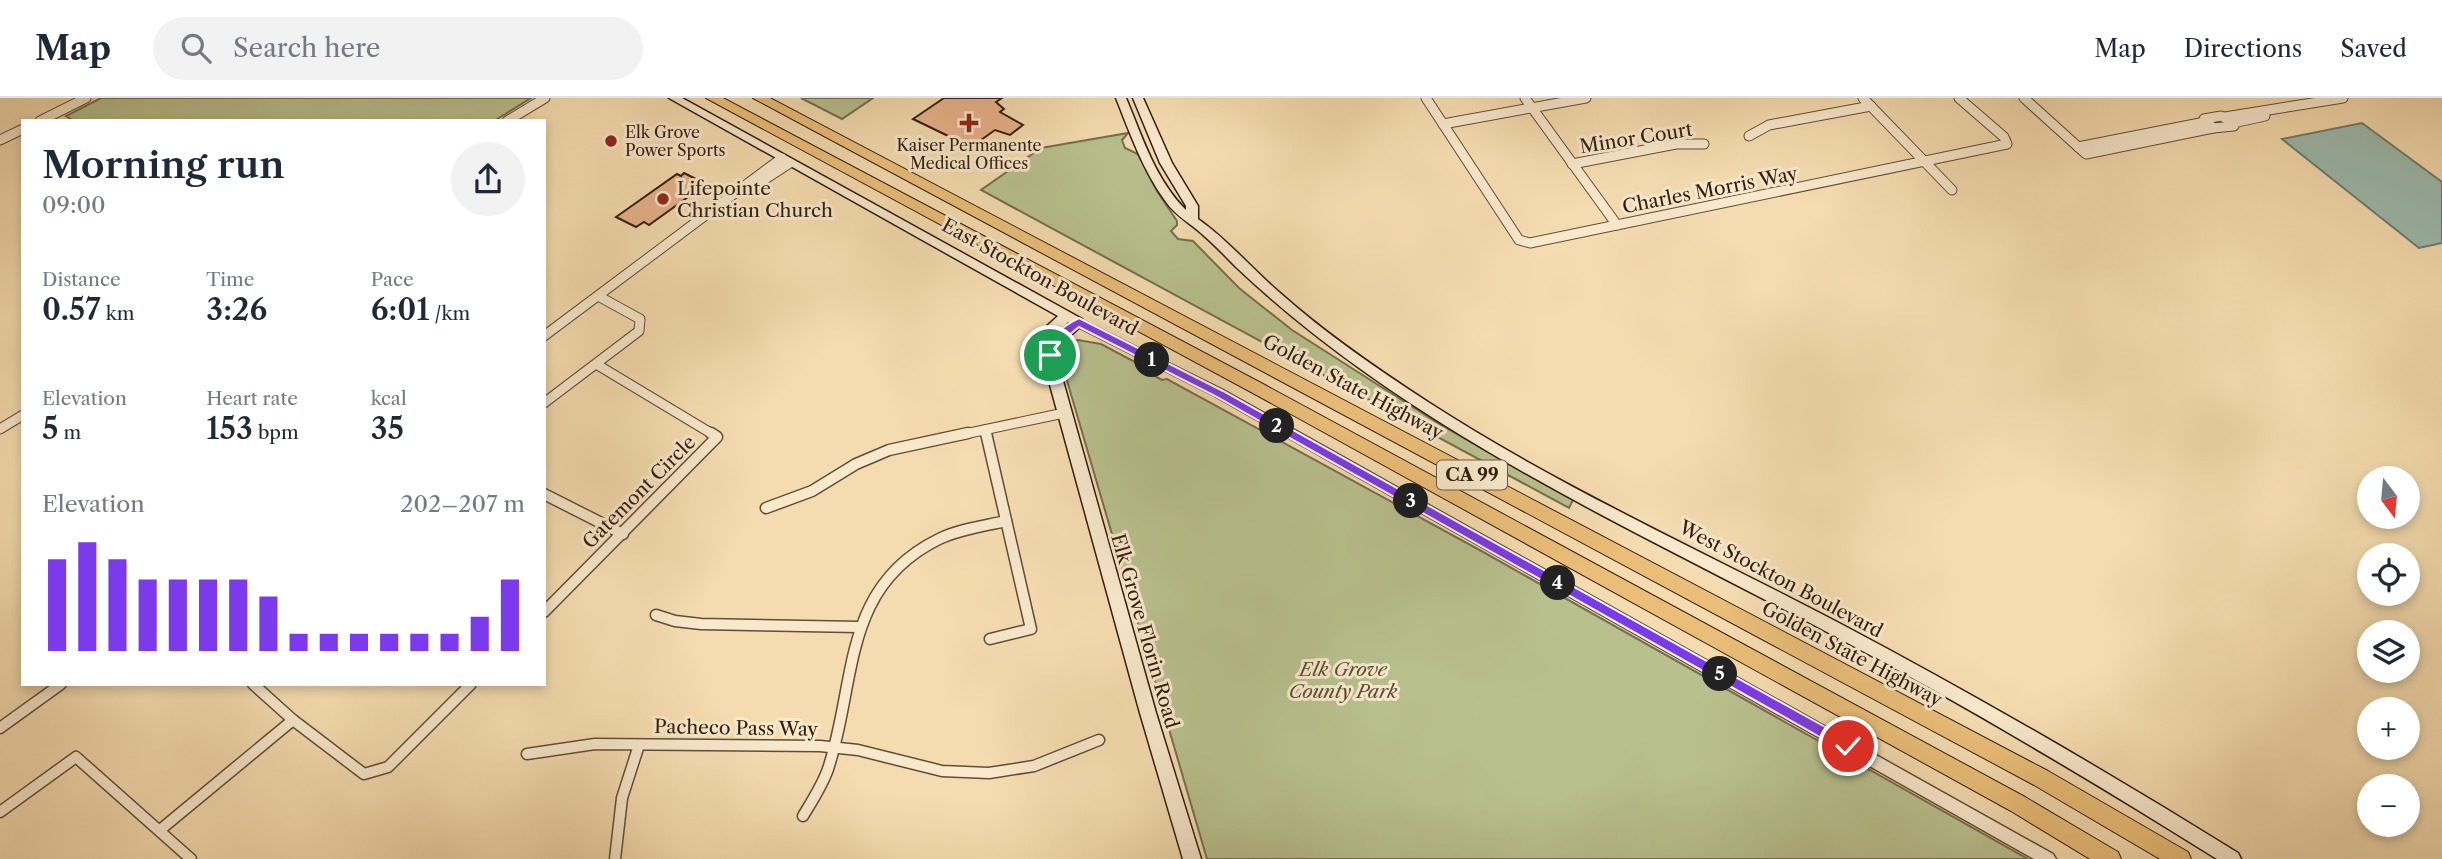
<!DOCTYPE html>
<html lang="en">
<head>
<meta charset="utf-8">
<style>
  body { margin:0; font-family:"Libre Caslon Text",serif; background:#f2f2f3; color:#1f2937; height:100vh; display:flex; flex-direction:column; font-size:26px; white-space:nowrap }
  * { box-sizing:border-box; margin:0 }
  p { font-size:23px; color:#747a83 }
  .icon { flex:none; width:38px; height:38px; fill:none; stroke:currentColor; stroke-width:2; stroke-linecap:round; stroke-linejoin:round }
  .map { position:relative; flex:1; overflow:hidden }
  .details { position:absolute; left:21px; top:21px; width:525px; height:567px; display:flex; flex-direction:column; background:#fff; border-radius:0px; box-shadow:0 4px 10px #0003 }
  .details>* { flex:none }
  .needle { width:46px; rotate:164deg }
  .controls { position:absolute; left:2357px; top:368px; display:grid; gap:14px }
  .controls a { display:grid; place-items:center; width:63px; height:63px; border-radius:50%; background:#fff; box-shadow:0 4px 10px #0003; font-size:35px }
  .pin { position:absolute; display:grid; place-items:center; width:60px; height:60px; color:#fff; margin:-30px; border:4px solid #fff; border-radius:50%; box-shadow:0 2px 7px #0007 }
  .km { position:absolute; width:35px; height:35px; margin:-18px; border-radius:50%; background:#222; color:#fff; font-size:19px; line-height:35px; text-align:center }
  .round { display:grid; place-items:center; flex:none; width:74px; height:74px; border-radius:37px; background:#f2f2f3 }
  .headline { display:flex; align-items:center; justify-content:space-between; height:119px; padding:0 21px }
  h1 { font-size:38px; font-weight:600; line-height:52px }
  .stats { display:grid; grid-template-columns:repeat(3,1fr); gap:10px; height:119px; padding:7px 21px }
  .stats div { display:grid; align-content:center }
  .stats b { font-size:30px; font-weight:600 }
  .stats small { font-size:19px; font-weight:400 }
  .stats p { font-size:19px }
  .chart { height:196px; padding:14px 21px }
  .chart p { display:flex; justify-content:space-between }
  .chart svg { width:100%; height:126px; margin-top:7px; stroke:#7c3aed; stroke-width:6 }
  header { display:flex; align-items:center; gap:42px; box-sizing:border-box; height:98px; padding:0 35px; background:#fff; border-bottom:2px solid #e0e1e3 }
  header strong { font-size:33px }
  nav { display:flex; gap:38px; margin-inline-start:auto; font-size:24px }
  .search { width:490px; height:63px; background:#f2f2f3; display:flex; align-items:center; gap:18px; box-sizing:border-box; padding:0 24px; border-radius:38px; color:#747a83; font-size:26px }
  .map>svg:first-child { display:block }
  .green { fill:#b8c18e; stroke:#756f4e; stroke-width:2 }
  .water { fill:#9cbbaf; stroke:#727c6f; stroke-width:2 }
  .building { fill:#e8b28a; stroke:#321d0e; stroke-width:2 }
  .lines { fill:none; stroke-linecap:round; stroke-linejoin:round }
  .minor-far1-casing { stroke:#634d36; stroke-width:11 }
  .minor-casing { stroke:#634d36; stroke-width:13 }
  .tertiary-casing { stroke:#634d36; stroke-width:3 }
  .secondary-casing { stroke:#321d0e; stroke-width:3 }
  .motorway-casing { stroke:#321d0e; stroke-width:2 }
  .minor-far1 { stroke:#f8e8cc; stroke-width:9 }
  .minor { stroke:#f8e8cc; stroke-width:10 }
  .tertiary { fill:#f8e8cc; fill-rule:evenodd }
  .secondary { fill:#f8e8cc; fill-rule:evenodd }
  .motorway { fill:#eabe78; fill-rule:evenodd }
  .route { fill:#7c3aed; stroke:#fff; stroke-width:2 }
  .poi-dot { fill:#8f2418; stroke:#f8e8cc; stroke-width:2.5 }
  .labels { text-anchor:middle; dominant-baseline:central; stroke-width:6; stroke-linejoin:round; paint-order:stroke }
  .far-poi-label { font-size:16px; fill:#321d0e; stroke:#f8e8cc; text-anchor:start }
  .shield { fill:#f8e8cc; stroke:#6d5a47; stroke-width:2 }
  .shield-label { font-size:18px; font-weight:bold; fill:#321d0e }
  .street-label { font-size:19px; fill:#321d0e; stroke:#f8e8cc }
  .poi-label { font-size:19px; fill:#321d0e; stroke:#f8e8cc; text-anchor:start }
  .park-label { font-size:19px; font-style:italic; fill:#5a4e34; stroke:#f8e8cc }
</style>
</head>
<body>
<header>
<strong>Map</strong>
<div class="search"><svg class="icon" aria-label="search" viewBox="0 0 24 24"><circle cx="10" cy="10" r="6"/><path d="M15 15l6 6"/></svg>Search here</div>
<nav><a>Map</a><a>Directions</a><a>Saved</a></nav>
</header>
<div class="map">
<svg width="2442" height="761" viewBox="0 0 2442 761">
  <rect width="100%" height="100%" fill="#f5dcb0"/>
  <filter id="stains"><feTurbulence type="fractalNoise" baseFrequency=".00286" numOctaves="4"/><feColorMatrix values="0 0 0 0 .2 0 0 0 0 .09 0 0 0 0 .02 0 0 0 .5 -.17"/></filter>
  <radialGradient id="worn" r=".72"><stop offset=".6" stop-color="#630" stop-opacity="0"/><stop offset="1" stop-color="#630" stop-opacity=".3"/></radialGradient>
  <!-- green -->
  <g class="green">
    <polygon points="101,0 531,0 494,23 74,23 66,18"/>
    <polygon points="801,0 873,0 842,21"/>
    <polygon points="1128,35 1122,42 1125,50 1138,56 1157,93 1177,123 1177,127 1171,133 1178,141 1193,143 1239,190 1292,232 1441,327 1573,402 1569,410 981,92 1041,50"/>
    <path d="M 1078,242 L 1101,246 L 1150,272 L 1151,276 L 1162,282 L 1167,281 L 1485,455 L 2028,761 L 1207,761 L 1061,262 C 1060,249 1066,245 1078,242 Z"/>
  </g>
  <!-- water -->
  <polygon class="water" points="2362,25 2442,84 2442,145 2419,150 2282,41"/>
  <!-- building -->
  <g class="building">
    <polygon points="944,0 1002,0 996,4 1004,11 1000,14 1023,27 1010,37 995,32 971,49 913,21"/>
    <polygon points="684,75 694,80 690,83 702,89 649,127 644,124 636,129 616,119 677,76 681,78"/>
  </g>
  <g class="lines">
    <defs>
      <g id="minor-far1">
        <polyline points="1426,0 1519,142 1530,145 2007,46 2004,39 1959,0"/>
        <polyline points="1525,0 1617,127"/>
        <polyline points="1863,0 1952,92"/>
        <polyline points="2024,0 2086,56 2213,30"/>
        <polygon points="2221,18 2231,23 2234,28 2213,30 2204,21"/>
        <polyline points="2225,19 2343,0"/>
        <polyline points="40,23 86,0"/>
        <polyline points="507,23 545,0"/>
        <polyline points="2233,25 2265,18"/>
        <polyline points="1443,26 1586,0"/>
        <polyline points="1749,38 1769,27 1871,8"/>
        <polyline points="0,42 23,31"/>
        <polyline points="2078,49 2205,24"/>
        <polyline points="1572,66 1676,46 1704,46"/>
        <polyline points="748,88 756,87 790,65"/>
        <polyline points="544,238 782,60"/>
        <polyline points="596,266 714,337"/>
        <polyline points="544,305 639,233 640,221 600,199"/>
        <polyline points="0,331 23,317"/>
        <polyline points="985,332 986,337"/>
        <polyline points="960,337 1064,315"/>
      </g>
      <g id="minor">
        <polyline points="986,335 1031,531 990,541"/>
        <polyline points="544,396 623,436"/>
        <polyline points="766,410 812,393 856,366 889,352 968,335"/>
        <polyline points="544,514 717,339 711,335"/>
        <polyline points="656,517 675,523 701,526 859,529"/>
        <polyline points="253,586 293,622 364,676 388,669 471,586"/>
        <polyline points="0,630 61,586"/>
        <polyline points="527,656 595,646 820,648 858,652 942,673 989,675 1034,668 1099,642"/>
        <polyline points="0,714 76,659 191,761"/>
        <path d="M 803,718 C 812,703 822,688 828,671 C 857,583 841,489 939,441 C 960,431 984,428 1006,423"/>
        <polyline points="160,732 293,622"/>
        <polyline points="615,761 622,700 639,647"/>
      </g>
      <polygon id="tertiary" points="1078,220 1223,292 2053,756 2056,761 2034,761 1215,298 1074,227 1072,224 1074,221"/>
      <g id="secondary">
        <path d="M 669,0 L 682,0 L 1082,221 L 1084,224 L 1082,227 L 1057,250 L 1058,265 L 1156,615 L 1201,761 L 1183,761 L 1140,615 L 1044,265 L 1045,255 L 1038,254 L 1037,251 L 1047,228 L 1058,218 ZM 1068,224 L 1069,225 L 1056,237 Z"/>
        <path d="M 1116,0 L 1126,0 C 1142,38 1155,81 1185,111 L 1186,112 L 1186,108 L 1160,65 L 1133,0 L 1143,0 L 1172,65 L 1198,108 L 1198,121 C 1228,142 1252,171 1280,195 C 1326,236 1377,271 1428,304 C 1559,389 1702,453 1839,525 C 1975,597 2108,674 2238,755 L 2241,761 L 2217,761 C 2089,681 1960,604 1827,534 C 1623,426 1406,330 1236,169 C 1225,158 1214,146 1202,136 C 1190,125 1176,118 1166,104 C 1143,73 1130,35 1116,0 Z"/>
      </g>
      <g id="motorway">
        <polygon points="706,0 723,0 1263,286 2025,699 2118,754 2121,761 2090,761 2011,713 1251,294"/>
        <polygon points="753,0 770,0 2048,673 2188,754 2191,761 2160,761 2034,687"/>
      </g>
    </defs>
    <!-- minor-far1 casing -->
    <use href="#minor-far1" class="minor-far1-casing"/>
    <!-- minor casing -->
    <use href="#minor" class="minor-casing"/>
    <!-- tertiary casing -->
    <use href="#tertiary" class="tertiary-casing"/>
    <!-- secondary casing -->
    <use href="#secondary" class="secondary-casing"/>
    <!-- motorway casing -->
    <use href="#motorway" class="motorway-casing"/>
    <!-- minor-far1 -->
    <use href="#minor-far1" class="minor-far1"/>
    <!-- minor -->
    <use href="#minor" class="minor"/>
    <!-- tertiary -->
    <use href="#tertiary" class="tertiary"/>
    <!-- secondary -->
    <use href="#secondary" class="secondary"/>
    <!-- motorway -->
    <use href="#motorway" class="motorway"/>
  </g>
  <!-- route -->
  <path class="route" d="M 1079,220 L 1223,293 L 1852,644 L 1852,652 L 1843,652 L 1215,298 L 1079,229 L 1060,244 L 1054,260 L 1046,260 C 1043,243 1064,227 1079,220 Z"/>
  <!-- markers -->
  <g class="poi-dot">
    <path d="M965.5 14.5h7v7h7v7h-7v7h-7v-7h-7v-7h7z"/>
    <circle cx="611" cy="43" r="7"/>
    <circle cx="663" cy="101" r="7"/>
  </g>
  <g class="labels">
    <!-- far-poi labels -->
    <g class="far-poi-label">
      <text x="625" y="34">Elk Grove<tspan x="625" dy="18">Power Sports</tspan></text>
      <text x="969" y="47" text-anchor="middle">Kaiser Permanente<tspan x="969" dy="18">Medical Offices</tspan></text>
    </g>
    <!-- shield labels -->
    <rect class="shield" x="1437" y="362.5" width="70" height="29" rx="5"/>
    <g class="shield-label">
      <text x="1472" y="377">CA 99</text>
    </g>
    <!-- street labels -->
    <g class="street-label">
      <text transform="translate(1636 40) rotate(-9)">Minor Court</text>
      <text transform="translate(1710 92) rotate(-11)">Charles Morris Way</text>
      <text transform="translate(1040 179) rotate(29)">East Stockton Boulevard</text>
      <text transform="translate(1353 289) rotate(28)">Golden State Highway</text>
      <text transform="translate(639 394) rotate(-45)">Gatemont Circle</text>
      <text transform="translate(1781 481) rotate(28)">West Stockton Boulevard</text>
      <text transform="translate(1145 533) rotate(74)">Elk Grove Florin Road</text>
      <text transform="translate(1852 556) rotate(28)">Golden State Highway</text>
      <text transform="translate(736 630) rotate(1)">Pacheco Pass Way</text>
    </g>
    <!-- poi labels -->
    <g class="poi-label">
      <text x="677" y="90">Lifepointe<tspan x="677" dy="22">Christian Church</tspan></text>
    </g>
    <!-- park labels -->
    <g class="park-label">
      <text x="1343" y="571">Elk Grove<tspan x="1343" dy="22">County Park</tspan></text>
    </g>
  </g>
  <rect width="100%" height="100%" filter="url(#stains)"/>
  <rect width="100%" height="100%" fill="url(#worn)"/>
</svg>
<div class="controls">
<a><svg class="needle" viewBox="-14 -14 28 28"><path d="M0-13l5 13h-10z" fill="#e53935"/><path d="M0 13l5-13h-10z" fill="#747a83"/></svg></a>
<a><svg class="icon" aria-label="locate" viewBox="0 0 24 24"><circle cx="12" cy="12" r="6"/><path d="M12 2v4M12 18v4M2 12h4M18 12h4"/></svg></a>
<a><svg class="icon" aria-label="layers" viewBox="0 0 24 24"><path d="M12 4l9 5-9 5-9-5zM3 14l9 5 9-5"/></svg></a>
<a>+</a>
<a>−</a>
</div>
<div class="pin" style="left:1050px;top:257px;background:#1e9e55"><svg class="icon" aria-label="arrive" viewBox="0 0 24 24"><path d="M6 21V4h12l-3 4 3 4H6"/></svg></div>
<div class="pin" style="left:1848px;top:648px;background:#d93025"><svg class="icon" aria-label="check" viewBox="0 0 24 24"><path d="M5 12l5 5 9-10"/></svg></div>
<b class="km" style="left:1152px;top:262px">1</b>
<b class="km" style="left:1277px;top:328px">2</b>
<b class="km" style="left:1411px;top:403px">3</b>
<b class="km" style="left:1558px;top:485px">4</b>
<b class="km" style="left:1720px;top:576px">5</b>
<section class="details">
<div class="headline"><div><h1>Morning run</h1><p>09:00</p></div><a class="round"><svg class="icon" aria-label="share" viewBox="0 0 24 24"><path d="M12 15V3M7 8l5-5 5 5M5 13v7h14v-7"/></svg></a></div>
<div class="stats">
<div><p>Distance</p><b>0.57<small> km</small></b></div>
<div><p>Time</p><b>3:26</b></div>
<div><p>Pace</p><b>6:01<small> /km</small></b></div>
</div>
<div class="stats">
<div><p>Elevation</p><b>5<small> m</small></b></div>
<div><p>Heart rate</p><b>153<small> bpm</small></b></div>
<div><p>kcal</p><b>35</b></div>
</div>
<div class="chart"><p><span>Elevation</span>202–207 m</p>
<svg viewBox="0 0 160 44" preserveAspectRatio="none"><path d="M5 44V12M15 44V6M25 44V12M35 44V19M45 44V19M55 44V19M65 44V19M75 44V25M85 44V38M95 44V38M105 44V38M115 44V38M125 44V38M135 44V38M145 44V32M155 44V19"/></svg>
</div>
</section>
</div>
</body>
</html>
